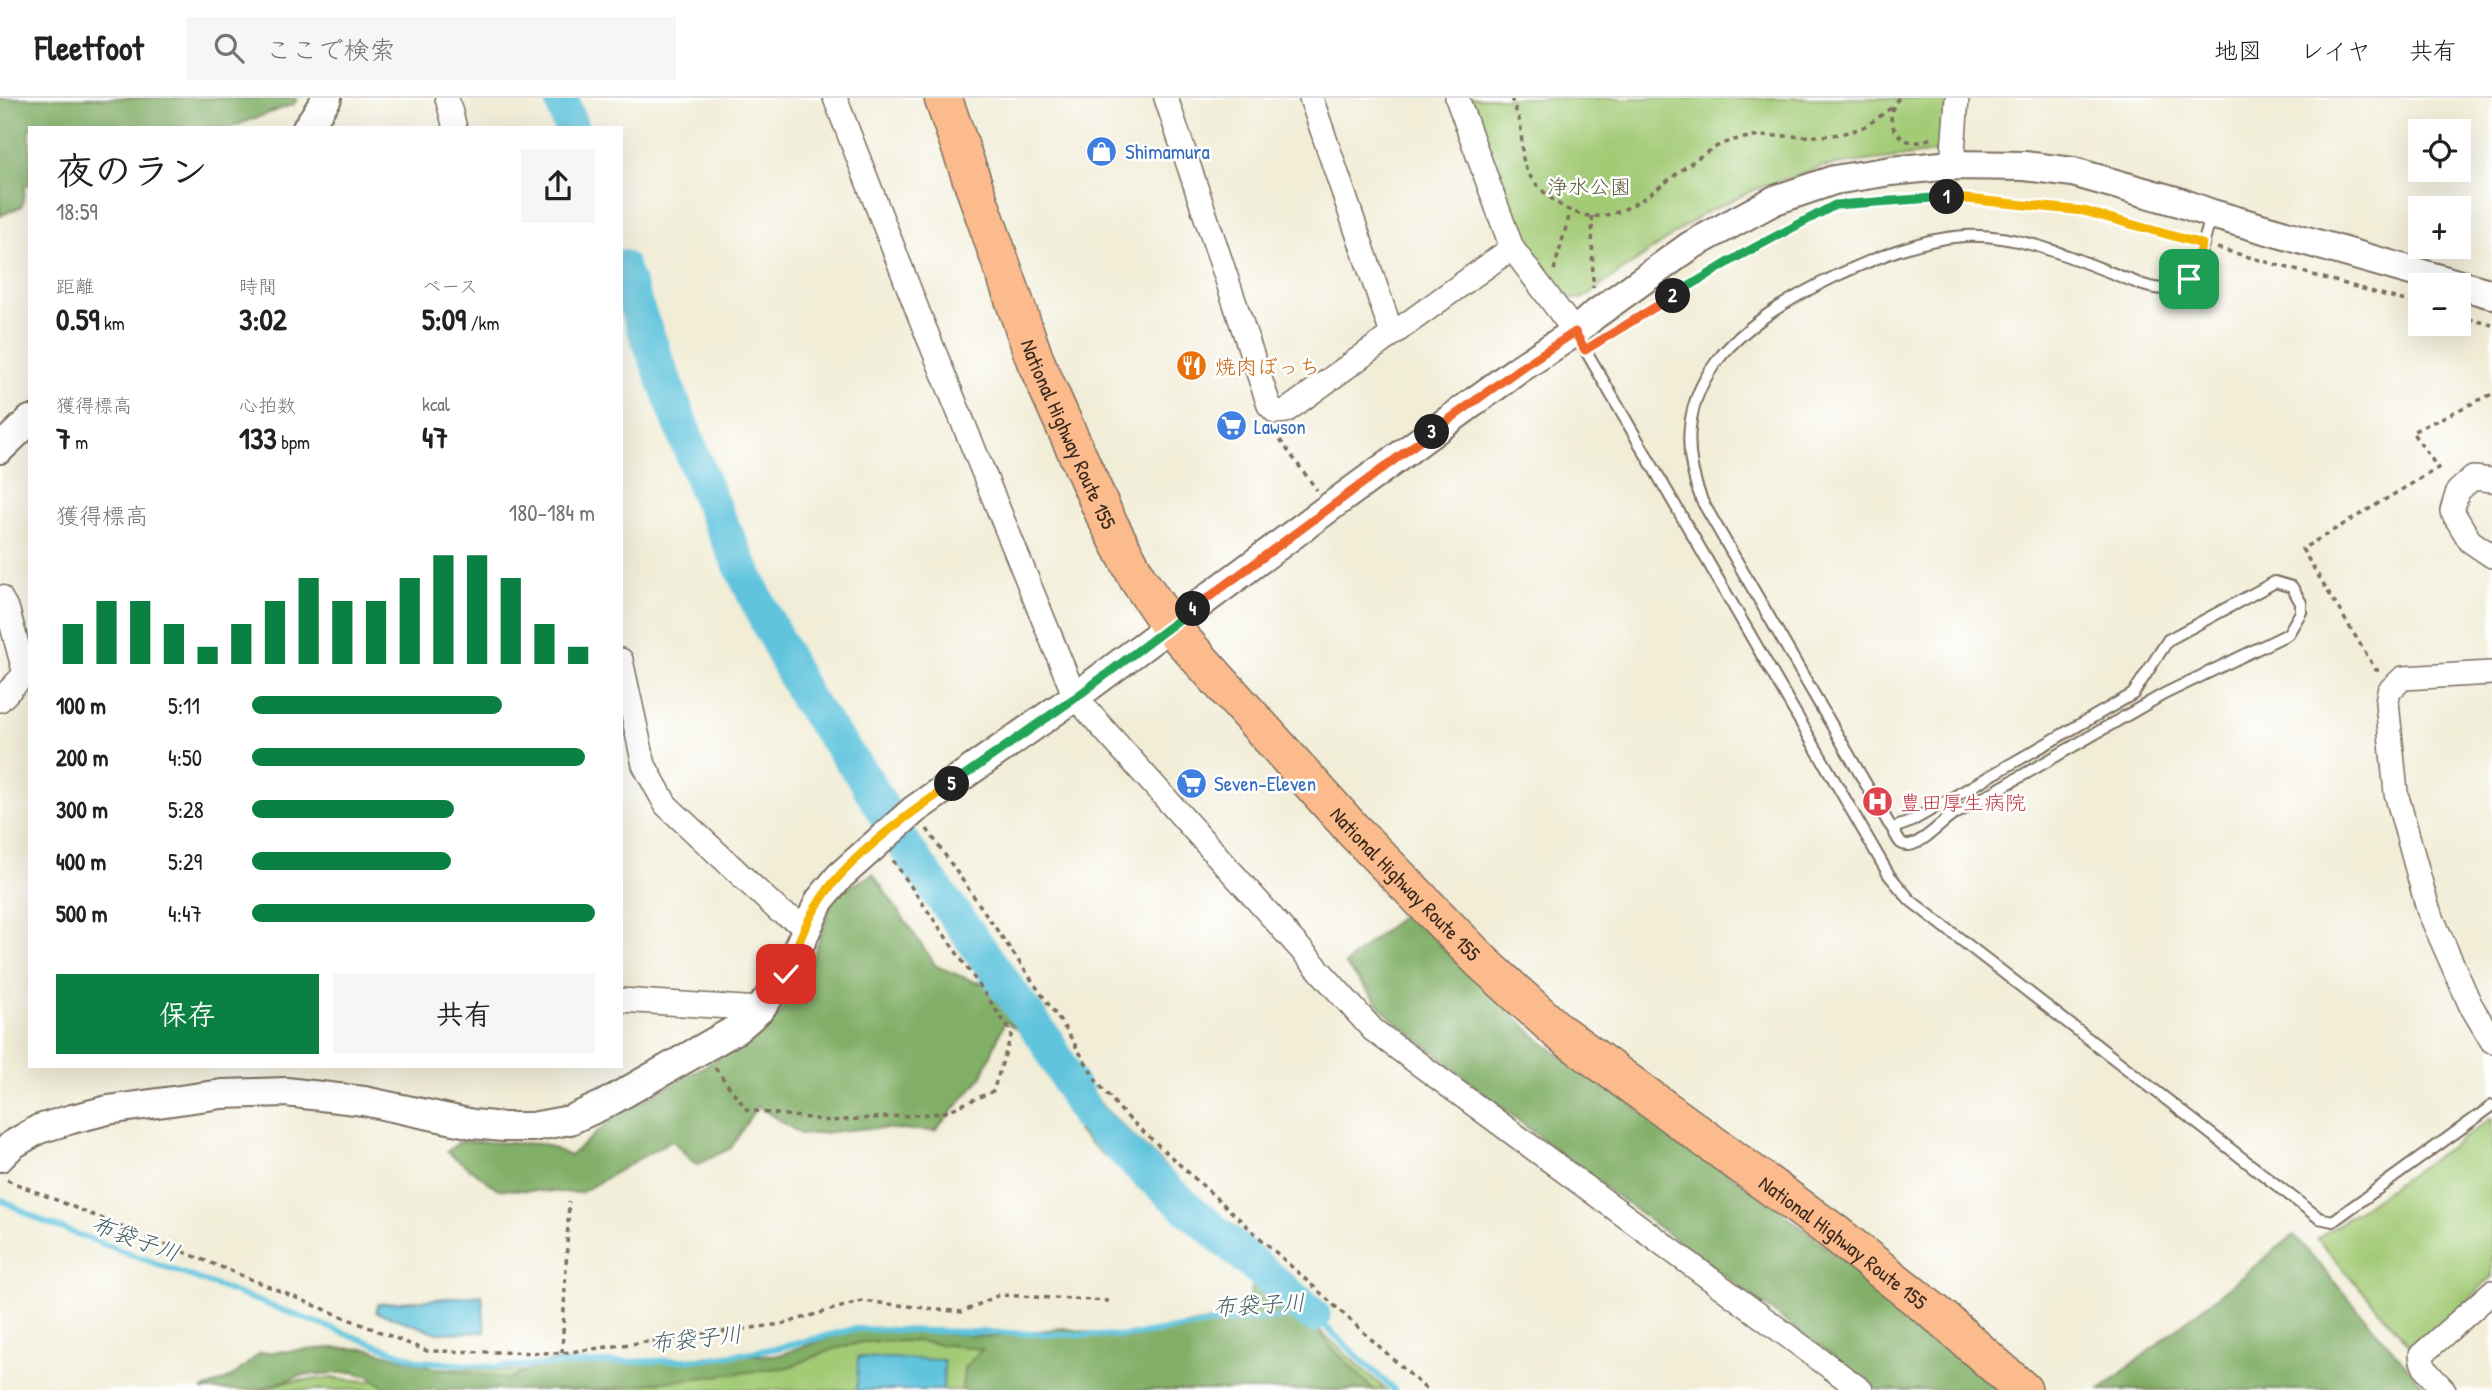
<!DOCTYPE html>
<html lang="ja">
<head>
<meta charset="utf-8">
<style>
  body { margin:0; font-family:"Patrick Hand","Klee One",sans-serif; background:#f6f6f6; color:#202124; height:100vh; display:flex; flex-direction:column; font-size:26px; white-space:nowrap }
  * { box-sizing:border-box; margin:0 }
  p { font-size:23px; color:#757577 }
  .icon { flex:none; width:38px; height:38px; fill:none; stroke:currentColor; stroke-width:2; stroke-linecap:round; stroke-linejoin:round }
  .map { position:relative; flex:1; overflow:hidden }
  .side { position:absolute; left:28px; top:28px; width:595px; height:942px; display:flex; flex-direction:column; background:#fff; border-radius:0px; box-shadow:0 7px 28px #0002 }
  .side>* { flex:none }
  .fabs { position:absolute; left:2408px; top:21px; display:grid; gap:14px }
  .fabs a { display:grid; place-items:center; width:63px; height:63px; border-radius:0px; background:#fff; box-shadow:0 7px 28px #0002; font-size:35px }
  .pin { position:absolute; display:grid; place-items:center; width:60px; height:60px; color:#fff; margin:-30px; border-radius:14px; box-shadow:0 4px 10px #0006 }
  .km { position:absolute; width:35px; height:35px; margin:-18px; border-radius:50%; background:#222; color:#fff; font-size:19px; line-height:35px; text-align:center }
  .round { display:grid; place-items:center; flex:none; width:74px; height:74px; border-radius:0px; background:#f6f6f6 }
  .headline { display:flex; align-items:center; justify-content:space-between; height:119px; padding:0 28px }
  h1 { font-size:38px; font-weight:800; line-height:52px }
  .figures { display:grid; grid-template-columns:repeat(3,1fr); gap:10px; height:119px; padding:7px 28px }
  .figures div { display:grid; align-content:center }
  .figures b { font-size:30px; font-weight:800 }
  .figures small { font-size:19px; font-weight:400 }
  .figures p { font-size:19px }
  .chart { height:196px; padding:14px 28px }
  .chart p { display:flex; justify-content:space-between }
  .chart svg { width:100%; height:126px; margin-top:7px; stroke:#0b8043; stroke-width:6 }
  .cta { display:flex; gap:14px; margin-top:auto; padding:14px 28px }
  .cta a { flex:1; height:80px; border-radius:0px; background:#0b8043; color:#fff; font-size:28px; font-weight:800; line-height:80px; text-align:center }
  .cta a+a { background:#f6f6f6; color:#202124 }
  ul { padding:0 28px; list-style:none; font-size:23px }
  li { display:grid; grid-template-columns:112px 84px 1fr; align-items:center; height:52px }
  li i { height:18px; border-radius:9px; background:#0b8043 }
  header { display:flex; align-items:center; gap:42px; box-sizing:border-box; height:98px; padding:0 35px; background:#fff; border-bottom:2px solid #e0e0e0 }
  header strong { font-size:33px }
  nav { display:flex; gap:38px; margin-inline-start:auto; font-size:24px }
  .search { width:490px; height:63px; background:#f6f6f6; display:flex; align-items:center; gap:18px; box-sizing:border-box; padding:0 24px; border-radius:0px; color:#757577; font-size:26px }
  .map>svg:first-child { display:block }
  .green { fill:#a3cb76; stroke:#6f7a4a; stroke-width:2 }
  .forest { fill:#82af67; stroke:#5e6c42; stroke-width:2 }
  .water { fill:#60c4dd; stroke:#4e777e; stroke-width:2 }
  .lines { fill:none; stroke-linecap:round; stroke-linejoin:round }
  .stream { stroke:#60c4dd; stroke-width:6 }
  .river { stroke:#60c4dd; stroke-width:35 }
  .service-casing { stroke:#7b6e5f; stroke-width:14 }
  .minor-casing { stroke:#7b6e5f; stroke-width:26 }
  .tertiary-casing { stroke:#7b6e5f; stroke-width:32 }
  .trunk-casing { stroke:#7b6e5f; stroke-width:40 }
  .path { stroke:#7b6e5f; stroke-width:3.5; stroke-dasharray:5 5; stroke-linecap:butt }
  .service { stroke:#fff; stroke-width:10 }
  .minor { stroke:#fff; stroke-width:23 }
  .tertiary { stroke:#fff; stroke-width:28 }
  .trunk { stroke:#fbbb8c; stroke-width:37 }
  .split-1-casing { stroke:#fff; stroke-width:14 }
  .split-2-casing { stroke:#fff; stroke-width:14 }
  .split-3-casing { stroke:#fff; stroke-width:14 }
  .split-4-casing { stroke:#fff; stroke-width:14 }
  .split-5-casing { stroke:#fff; stroke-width:14 }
  .split-6-casing { stroke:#fff; stroke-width:14 }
  .split-1 { stroke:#f5b400; stroke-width:9 }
  .split-2 { stroke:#22a559; stroke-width:9 }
  .split-3 { stroke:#f0652b; stroke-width:9 }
  .split-4 { stroke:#f0652b; stroke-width:9 }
  .split-5 { stroke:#22a559; stroke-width:9 }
  .split-6 { stroke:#f5b400; stroke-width:9 }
  .labels { text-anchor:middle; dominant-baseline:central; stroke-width:5; stroke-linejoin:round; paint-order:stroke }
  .shop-label { font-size:21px; fill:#366cbe; stroke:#fff; text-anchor:start }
  .park-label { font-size:21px; fill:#5a5a38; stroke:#fff }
  .food-label { font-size:21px; fill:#c56008; stroke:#fff; text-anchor:start }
  .street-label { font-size:21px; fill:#3b2a1e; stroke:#fff }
  .health-label { font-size:21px; fill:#be3a42; stroke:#fff; text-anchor:start }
  .water-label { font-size:23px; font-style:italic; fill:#486061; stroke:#fff }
</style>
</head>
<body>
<header>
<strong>Fleetfoot</strong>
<div class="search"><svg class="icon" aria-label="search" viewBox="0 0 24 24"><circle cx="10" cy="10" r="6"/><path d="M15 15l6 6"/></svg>ここで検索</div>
<nav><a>地図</a><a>レイヤ</a><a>共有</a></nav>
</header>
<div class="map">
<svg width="2492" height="1292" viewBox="0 0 2492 1292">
  <rect width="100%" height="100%" fill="#fff"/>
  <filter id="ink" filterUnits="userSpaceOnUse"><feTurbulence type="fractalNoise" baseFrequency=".0143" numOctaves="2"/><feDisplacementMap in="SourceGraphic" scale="14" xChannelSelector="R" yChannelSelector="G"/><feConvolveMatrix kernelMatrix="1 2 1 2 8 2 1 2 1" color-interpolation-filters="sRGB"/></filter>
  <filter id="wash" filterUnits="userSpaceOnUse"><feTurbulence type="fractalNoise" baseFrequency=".00686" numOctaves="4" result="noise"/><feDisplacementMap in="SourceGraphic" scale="28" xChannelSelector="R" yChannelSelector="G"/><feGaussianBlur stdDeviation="1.57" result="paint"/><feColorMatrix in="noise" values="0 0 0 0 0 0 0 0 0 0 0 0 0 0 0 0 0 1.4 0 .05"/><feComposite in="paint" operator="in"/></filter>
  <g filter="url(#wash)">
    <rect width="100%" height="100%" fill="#f1edd7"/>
    <!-- green -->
    <g class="green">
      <polygon points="1463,0 1947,0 1944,43 1935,54 1821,69 1756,91 1703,116 1582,201 1557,199 1514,141"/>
      <polygon points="2492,1020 2492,1179 2415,1253 2317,1141"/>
      <polygon points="1310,1224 1386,1292 258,1292 285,1284 327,1280 368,1283 436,1270 551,1274 782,1257 852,1236 1127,1245"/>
    </g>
    <!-- forest -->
    <g class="forest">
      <polygon points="0,0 298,0 294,6 229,30 30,30 30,86 25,88 22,108 0,118"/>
      <polygon points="873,776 936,868 975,884 1007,887 1036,904 1101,1007 1280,1179 1328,1246 1374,1292 962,1292 964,1270 982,1251 915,1243 862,1244 831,1252 789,1269 596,1292 388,1292 370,1278 353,1274 304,1277 256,1292 202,1292 232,1279 260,1255 331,1250 368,1251 436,1270 510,1281 552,1262 599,1266 732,1257 779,1257 851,1232 914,1233 992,1239 1063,1230 1128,1241 1200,1224 1243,1222 1254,1182 1226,1140 1150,1070 1107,1060 1077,1033 1084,999 1057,960 1005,923 981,980 935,1033 869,1030 802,1037 757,1008 731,1050 696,1067 672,1042 580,1095 498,1091 447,1054 460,1043 544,1046 570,1058 618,1016 765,935 806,879 834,798"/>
      <polygon points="1406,814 1542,944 1771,1105 2004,1292 1878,1292 1567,1061 1490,1000 1387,916 1345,866"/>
      <polygon points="2294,1137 2427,1292 2100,1292"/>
    </g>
    <!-- water -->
    <g class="water">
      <polygon points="482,1197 485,1234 438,1235 376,1214 378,1206"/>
      <polygon points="858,1259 944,1262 943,1292 857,1292"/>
    </g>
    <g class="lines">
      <!-- stream -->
      <polyline class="stream" points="0,1101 44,1124 420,1263 492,1269 707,1261 778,1250 854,1231 1127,1238 1228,1223 1313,1217 1394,1292"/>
      <!-- river -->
      <g class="river">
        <polyline points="561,0 571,30"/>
        <polyline points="621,169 709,400 762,513 807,602 865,681 901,743 1047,944 1087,1017 1148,1076 1313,1217"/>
      </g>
    </g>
  </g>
  <g filter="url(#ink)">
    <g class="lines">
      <defs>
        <g id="service">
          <polyline points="1575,234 1889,777 1910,802 2319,1120 2333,1123 2492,1008"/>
          <path d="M 1893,730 L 1910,724 L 2133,596 L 2168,542 L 2275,484 L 2292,489 L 2301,505 L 2301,514 L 2288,536 L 2164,596 L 1950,719 C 1940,726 1914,755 1901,745 C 1896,740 1894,731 1889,726 L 1702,403 C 1656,287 1742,222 1838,177 C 1878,159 1919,141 1964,138 C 2023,134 2088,167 2143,187 C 2153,190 2165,193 2176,190 C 2197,183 2205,136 2212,116"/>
        </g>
        <g id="minor">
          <polyline points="447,0 455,30"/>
          <polyline points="835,0 920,219 1075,599 1373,932 1861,1292"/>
          <polyline points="1166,0 1269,307 1276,314 1286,313 1512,150"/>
          <polyline points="1311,0 1392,236"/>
          <polyline points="1457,0 1512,150 1575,234"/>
          <polyline points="1952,67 1957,0"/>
          <polyline points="2492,382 2473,380 2458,393 2452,413 2470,443 2492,458"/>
          <polyline points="0,499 8,513 25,576 0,602"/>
          <polyline points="621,562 644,667 666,707 779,813 806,828"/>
          <polyline points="2492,575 2403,580 2389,593 2387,604 2396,695 2428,811 2470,906 2492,943"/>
          <polyline points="621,902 760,911"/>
          <path d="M 2444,1292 C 2434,1281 2422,1272 2421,1257 L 2492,1194"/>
        </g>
        <g id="tertiary">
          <polyline points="307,30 327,0"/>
          <polyline points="0,351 30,322"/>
          <polyline points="0,1059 12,1047 39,1031 72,1021 108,1012 222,996 286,994 364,1003 473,1026 503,1029 532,1029 570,1022 605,1006 737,931 760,911 786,876 820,802 840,778 914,712 1075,599 1330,409 1519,271 1575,234 1593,218 1690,148 1775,102 1834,82 1891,73 1952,67 2024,68 2073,74 2179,104 2212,116 2492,196"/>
        </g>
        <g id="trunk">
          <path id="s1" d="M 943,0 L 1035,262 L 1105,418 L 1138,481 L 1170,528 L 1353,732 L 1482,864 L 1559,934 L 1836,1136 L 1943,1221 L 2023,1292"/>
        </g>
      </defs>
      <!-- service casing -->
      <use href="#service" class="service-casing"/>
      <!-- minor casing -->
      <use href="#minor" class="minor-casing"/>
      <!-- tertiary casing -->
      <use href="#tertiary" class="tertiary-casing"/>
      <!-- trunk casing -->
      <use href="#trunk" class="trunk-casing"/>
      <!-- path -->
      <g class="path">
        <path d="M 1511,0 C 1514,8 1518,17 1520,25 C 1523,40 1520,60 1527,73 C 1535,87 1547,98 1560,107 C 1625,150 1677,56 1734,42 C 1776,32 1821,46 1861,30 C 1872,25 1883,16 1892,9"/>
        <path d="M 1899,0 C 1877,24 1905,57 1932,39"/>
        <polyline points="1841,107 1954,98 2084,113 2189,143"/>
        <polyline points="1592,118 1593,190"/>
        <polyline points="2217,150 2420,207"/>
        <polyline points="1554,172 1570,115"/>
        <polyline points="2459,218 2492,227"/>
        <polyline points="1616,233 1739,157 1828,111"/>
        <polyline points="1274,334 1317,392"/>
        <polyline points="2379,572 2376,572 2302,451 2438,370 2412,334 2492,296"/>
        <polyline points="927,731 1067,933 1097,984 1123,1015 1427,1292"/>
        <polyline points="715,970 747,1012 831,1023 943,1015 993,993 1012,935 892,761"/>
        <polyline points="7,1082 427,1253 562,1255 782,1226 862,1203 962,1214 999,1197 1110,1203"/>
        <polyline points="562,1255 569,1104"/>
      </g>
      <!-- service -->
      <use href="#service" class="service"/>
      <!-- minor -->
      <use href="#minor" class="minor"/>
      <!-- tertiary -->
      <use href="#tertiary" class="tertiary"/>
      <!-- trunk -->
      <use href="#trunk" class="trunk"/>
    </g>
  </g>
  <g class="lines" filter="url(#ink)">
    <defs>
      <polyline id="split-1" points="1947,99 2084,113 2202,146 2189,181"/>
      <polyline id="split-2" points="1673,198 1739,158 1835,107 1947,99"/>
      <polyline id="split-3" points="1432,334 1519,271 1575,234 1585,252 1673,198"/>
      <polyline id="split-4" points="1193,511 1432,334"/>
      <polyline id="split-5" points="952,686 1075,600 1193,511"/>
      <path id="split-6" d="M 786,876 C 796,851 805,825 820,803 C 847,760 910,715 952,686"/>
    </defs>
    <!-- split-1 casing -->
    <use href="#split-1" class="split-1-casing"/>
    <!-- split-2 casing -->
    <use href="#split-2" class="split-2-casing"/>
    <!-- split-3 casing -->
    <use href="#split-3" class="split-3-casing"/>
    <!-- split-4 casing -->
    <use href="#split-4" class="split-4-casing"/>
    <!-- split-5 casing -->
    <use href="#split-5" class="split-5-casing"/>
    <!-- split-6 casing -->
    <use href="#split-6" class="split-6-casing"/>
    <!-- split-1 -->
    <use href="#split-1" class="split-1"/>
    <!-- split-2 -->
    <use href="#split-2" class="split-2"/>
    <!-- split-3 -->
    <use href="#split-3" class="split-3"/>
    <!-- split-4 -->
    <use href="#split-4" class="split-4"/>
    <!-- split-5 -->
    <use href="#split-5" class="split-5"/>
    <!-- split-6 -->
    <use href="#split-6" class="split-6"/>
  </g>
  <!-- icons -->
  <defs>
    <symbol id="shop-disc" viewBox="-11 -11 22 22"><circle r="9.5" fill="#3f7fe0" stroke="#fff"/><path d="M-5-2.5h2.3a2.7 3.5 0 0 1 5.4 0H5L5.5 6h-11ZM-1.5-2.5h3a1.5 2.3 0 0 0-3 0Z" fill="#fff"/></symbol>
    <symbol id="restaurant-disc" viewBox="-11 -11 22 22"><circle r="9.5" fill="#e8710a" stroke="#fff"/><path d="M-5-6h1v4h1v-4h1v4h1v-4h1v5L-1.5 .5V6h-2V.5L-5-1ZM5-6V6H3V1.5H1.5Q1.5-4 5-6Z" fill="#fff"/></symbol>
    <symbol id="supermarket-disc" viewBox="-11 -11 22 22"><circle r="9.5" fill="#3f7fe0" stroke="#fff"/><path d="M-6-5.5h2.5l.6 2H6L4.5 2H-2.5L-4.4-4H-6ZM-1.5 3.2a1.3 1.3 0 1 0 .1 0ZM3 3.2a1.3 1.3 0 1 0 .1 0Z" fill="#fff"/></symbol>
    <symbol id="hospital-disc" viewBox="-11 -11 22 22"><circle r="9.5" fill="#e0444e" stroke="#fff"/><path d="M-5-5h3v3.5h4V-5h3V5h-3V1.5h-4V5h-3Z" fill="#fff"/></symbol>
  </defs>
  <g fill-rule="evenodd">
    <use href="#shop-disc" x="1084" y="36" width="35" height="35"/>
    <use href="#restaurant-disc" x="1174" y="250" width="35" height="35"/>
    <use href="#supermarket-disc" x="1214" y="310" width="35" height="35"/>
    <use href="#supermarket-disc" x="1174" y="668" width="35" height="35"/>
    <use href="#hospital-disc" x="1860" y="686" width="35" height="35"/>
  </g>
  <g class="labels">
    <!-- shop labels -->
    <g class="shop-label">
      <text x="1125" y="53">Shimamura</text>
      <text x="1254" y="328">Lawson</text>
      <text x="1214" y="685">Seven-Eleven</text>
    </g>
    <!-- park labels -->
    <g class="park-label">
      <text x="1589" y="88">浄水公園</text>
    </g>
    <!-- food labels -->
    <g class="food-label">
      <text x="1215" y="268">焼肉ぼっち</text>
    </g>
    <!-- street labels -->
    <g class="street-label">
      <text stroke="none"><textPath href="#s1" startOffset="359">National Highway Route 155</textPath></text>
      <text stroke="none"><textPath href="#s1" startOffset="926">National Highway Route 155</textPath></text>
      <text stroke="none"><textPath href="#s1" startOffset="1493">National Highway Route 155</textPath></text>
    </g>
    <!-- health labels -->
    <g class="health-label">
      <text x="1900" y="704">豊田厚生病院</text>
    </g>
    <!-- water labels -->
    <g class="water-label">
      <text transform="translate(136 1140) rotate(20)">布袋子川</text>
      <text transform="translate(1259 1206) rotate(-3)">布袋子川</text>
      <text transform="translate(696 1240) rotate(-6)">布袋子川</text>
    </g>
  </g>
</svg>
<div class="fabs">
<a><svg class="icon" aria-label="locate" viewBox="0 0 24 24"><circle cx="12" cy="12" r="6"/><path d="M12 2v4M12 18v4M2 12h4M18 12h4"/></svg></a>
<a>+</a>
<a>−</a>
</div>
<div class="pin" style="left:2189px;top:181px;background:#1e9e55"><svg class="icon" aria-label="arrive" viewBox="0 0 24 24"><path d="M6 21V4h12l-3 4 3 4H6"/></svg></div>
<div class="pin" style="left:786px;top:876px;background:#d93025"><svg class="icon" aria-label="check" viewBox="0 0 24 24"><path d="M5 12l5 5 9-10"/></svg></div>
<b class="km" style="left:1947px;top:99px">1</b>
<b class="km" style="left:1673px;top:198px">2</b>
<b class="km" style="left:1432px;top:334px">3</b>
<b class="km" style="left:1193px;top:511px">4</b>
<b class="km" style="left:952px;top:686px">5</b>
<section class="side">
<div class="headline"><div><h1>夜のラン</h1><p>18:59</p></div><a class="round"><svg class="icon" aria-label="share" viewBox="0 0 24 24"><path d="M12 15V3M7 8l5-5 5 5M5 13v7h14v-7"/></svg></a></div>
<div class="figures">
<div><p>距離</p><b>0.59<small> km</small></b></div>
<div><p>時間</p><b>3:02</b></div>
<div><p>ペース</p><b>5:09<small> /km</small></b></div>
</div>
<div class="figures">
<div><p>獲得標高</p><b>7<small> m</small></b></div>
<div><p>心拍数</p><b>133<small> bpm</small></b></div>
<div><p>kcal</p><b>47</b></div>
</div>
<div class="chart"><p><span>獲得標高</span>180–184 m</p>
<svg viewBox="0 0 160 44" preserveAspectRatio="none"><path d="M5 44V30M15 44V22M25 44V22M35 44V30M45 44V38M55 44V30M65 44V22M75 44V14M85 44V22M95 44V22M105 44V14M115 44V6M125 44V6M135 44V14M145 44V30M155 44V38"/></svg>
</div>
<ul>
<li><b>100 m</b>5:11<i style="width:73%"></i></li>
<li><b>200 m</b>4:50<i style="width:97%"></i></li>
<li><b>300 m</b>5:28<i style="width:59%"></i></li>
<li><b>400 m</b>5:29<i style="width:58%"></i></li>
<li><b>500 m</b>4:47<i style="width:100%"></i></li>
</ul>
<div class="cta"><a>保存</a><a>共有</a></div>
</section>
</div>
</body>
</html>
